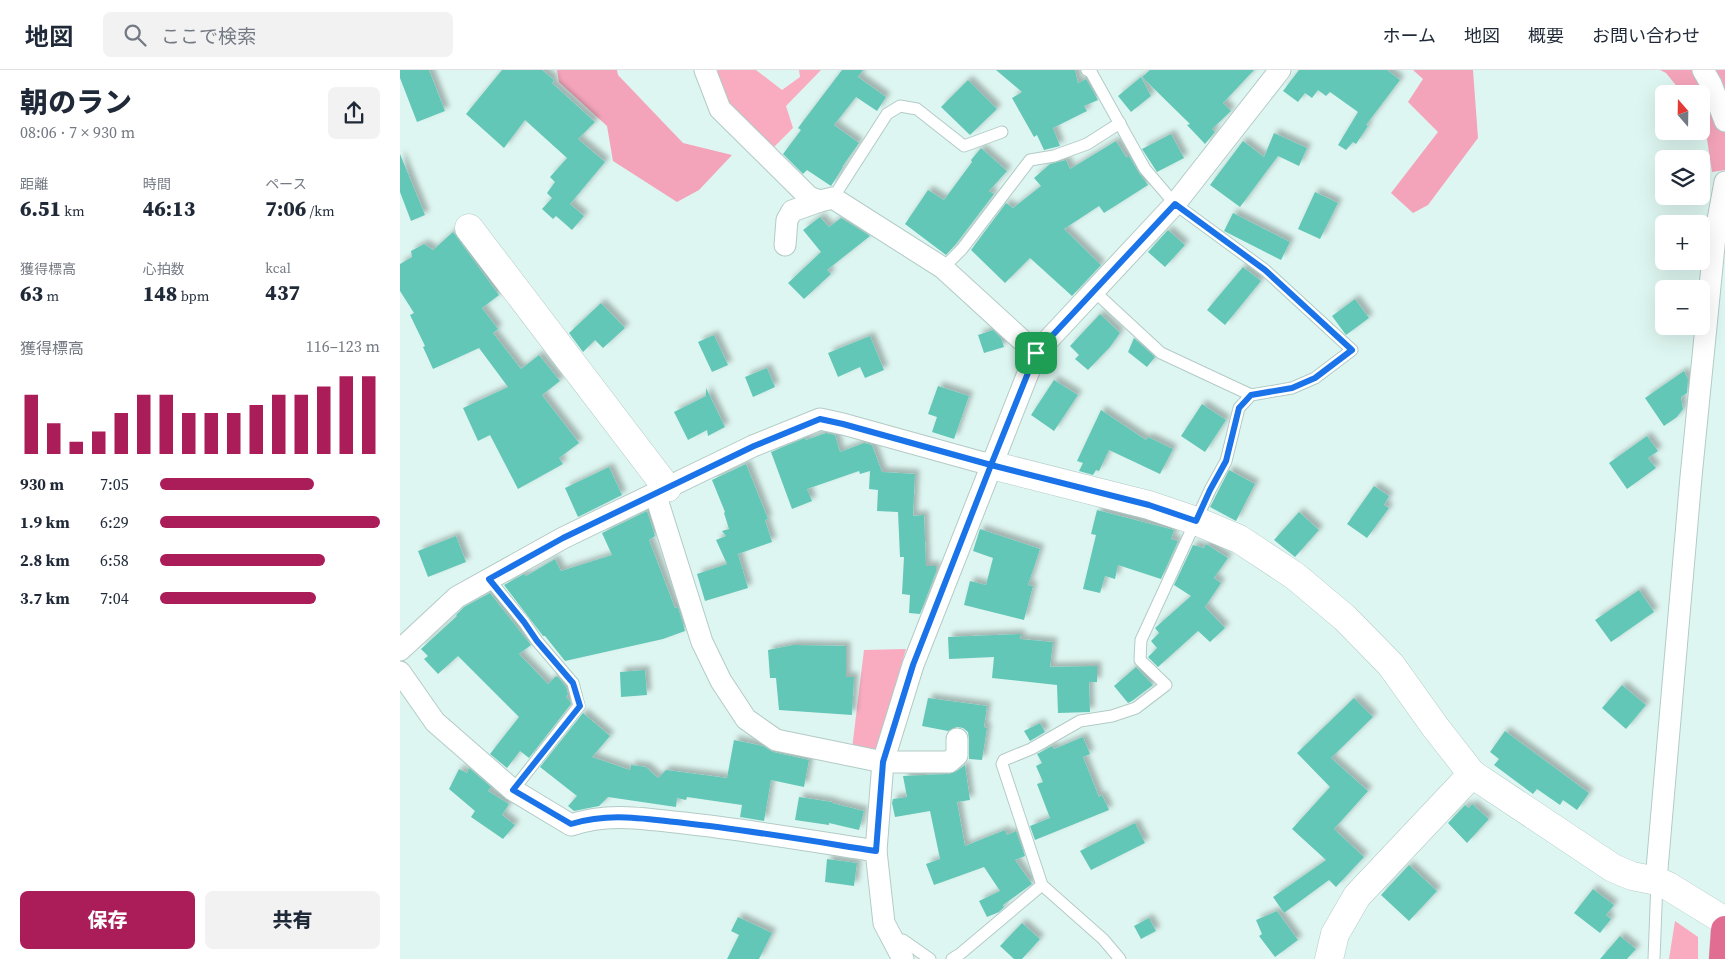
<!DOCTYPE html>
<html lang="ja">
<head>
<meta charset="utf-8">
<style>
  body { margin:0; font-family:"Source Serif 4","Noto Sans JP",serif; background:#f2f2f3; color:#1f2937; height:100vh; display:flex; flex-direction:column; font-size:19px; white-space:nowrap }
  * { box-sizing:border-box; margin:0 }
  p { font-size:16px; color:#747a83 }
  .icon { flex:none; width:28px; height:28px; fill:none; stroke:currentColor; stroke-width:2; stroke-linecap:round; stroke-linejoin:round }
  .map { position:relative; flex:1; overflow:hidden }
  .drawer { display:flex; flex-direction:column; background:#fff; width:400px }
  .drawer>* { flex:none }
  .needle { width:32px; rotate:340deg }
  .buttons { position:absolute; left:1255px; top:15px; display:grid; gap:10px }
  .buttons a { display:grid; place-items:center; width:55px; height:55px; border-radius:8px; background:#fff; box-shadow:0 5px 20px #0002; font-size:25px }
  .pin { position:absolute; display:grid; place-items:center; width:42px; height:42px; color:#fff; margin:-21px; border-radius:10px; box-shadow:0 2px 8px #0006 }
  .round { display:grid; place-items:center; flex:none; width:52px; height:52px; border-radius:8px; background:#f2f2f3 }
  .summary { display:flex; align-items:center; justify-content:space-between; height:85px; padding:0 20px }
  h1 { font-size:28px; font-weight:800; line-height:38px }
  .figures { display:grid; grid-template-columns:repeat(3,1fr); gap:8px; height:85px; padding:5px 20px }
  .figures div { display:grid; align-content:center }
  .figures b { font-size:21px; font-weight:800 }
  .figures small { font-size:14px; font-weight:400 }
  .figures p { font-size:14px }
  .chart { height:140px; padding:10px 20px }
  .chart p { display:flex; justify-content:space-between }
  .chart svg { width:100%; height:90px; margin-top:5px; stroke:#ab1d59; stroke-width:6 }
  .action { display:flex; gap:10px; margin-top:auto; padding:10px 20px }
  .action a { flex:1; height:58px; border-radius:8px; background:#ab1d59; color:#fff; font-size:20px; font-weight:800; line-height:58px; text-align:center }
  .action a+a { background:#f2f2f3; color:#1f2937 }
  ul { padding:0 20px; list-style:none; font-size:16px }
  li { display:grid; grid-template-columns:80px 60px 1fr; align-items:center; height:38px }
  li i { height:12px; border-radius:6px; background:#ab1d59 }
  header { display:flex; align-items:center; gap:30px; box-sizing:border-box; height:70px; padding:0 25px; background:#fff; border-bottom:1px solid #e0e1e3 }
  header strong { font-size:24px }
  nav { display:flex; gap:28px; margin-inline-start:auto; font-size:18px }
  .search { width:350px; height:45px; background:#f2f2f3; display:flex; align-items:center; gap:12px; box-sizing:border-box; padding:0 18px; border-radius:8px; color:#747a83; font-size:19px }
  main { display:flex; flex:1; min-height:0 }
  .map>svg:first-child { display:block }
  .green { fill:#f9abc0 }
  .forest { fill:#f4a4ba }
  .building { fill:#63c7b7; filter:url(#shadow) }
  .lines { fill:none; stroke-linecap:round; stroke-linejoin:round }
  .lane-casing { stroke:#b3cbc6; stroke-width:13 }
  .street-casing { stroke:#b3cbc6; stroke-width:23 }
  .secondary-casing { stroke:#b3cbc6; stroke-width:29 }
  .highway-casing { stroke:#d3d4d4; stroke-width:29 }
  .lane { stroke:#fff; stroke-width:11 }
  .street { stroke:#fff; stroke-width:21 }
  .secondary { stroke:#fff; stroke-width:28 }
  .highway { stroke:#e16e92; stroke-width:28 }
  .route-casing { stroke:#fff; stroke-width:10 }
  .route { stroke:#1a73e8; stroke-width:6 }
</style>
</head>
<body>
<header>
<strong>地図</strong>
<div class="search"><svg class="icon" aria-label="search" viewBox="0 0 24 24"><circle cx="10" cy="10" r="6"/><path d="M15 15l6 6"/></svg>ここで検索</div>
<nav><a>ホーム</a><a>地図</a><a>概要</a><a>お問い合わせ</a></nav>
</header>
<main>
<section class="drawer">
<div class="summary"><div><h1>朝のラン</h1><p>08:06 · 7 × 930 m</p></div><a class="round"><svg class="icon" aria-label="share" viewBox="0 0 24 24"><path d="M12 15V3M7 8l5-5 5 5M5 13v7h14v-7"/></svg></a></div>
<div class="figures">
<div><p>距離</p><b>6.51<small> km</small></b></div>
<div><p>時間</p><b>46:13</b></div>
<div><p>ペース</p><b>7:06<small> /km</small></b></div>
</div>
<div class="figures">
<div><p>獲得標高</p><b>63<small> m</small></b></div>
<div><p>心拍数</p><b>148<small> bpm</small></b></div>
<div><p>kcal</p><b>437</b></div>
</div>
<div class="chart"><p><span>獲得標高</span>116–123 m</p>
<svg viewBox="0 0 160 44" preserveAspectRatio="none"><path d="M5 44V15M15 44V29M25 44V38M35 44V33M45 44V24M55 44V15M65 44V15M75 44V24M85 44V24M95 44V24M105 44V20M115 44V15M125 44V15M135 44V11M145 44V6M155 44V6"/></svg>
</div>
<ul>
<li><b>930 m</b>7:05<i style="width:70%"></i></li>
<li><b>1.9 km</b>6:29<i style="width:100%"></i></li>
<li><b>2.8 km</b>6:58<i style="width:75%"></i></li>
<li><b>3.7 km</b>7:04<i style="width:71%"></i></li>
</ul>
<div class="action"><a>保存</a><a>共有</a></div>
</section>
<div class="map">
<svg width="1325" height="889" viewBox="0 0 1325 889">
  <defs>
    <filter id="shadow"><feDropShadow dx="4.5" dy="-4.5" stdDeviation="2.5" flood-color="#0004"/></filter>
  </defs>
  <rect width="100%" height="100%" fill="#def6f1"/>
  <!-- green -->
  <g class="green">
    <polygon points="319,0 356,0 382,20 400,7 399,0 421,0 386,36 393,58 372,79 325,30 317,1"/>
    <polygon points="506,579 475,683 452,679 464,580"/>
    <polygon points="1275,851 1298,867 1298,889 1269,889"/>
  </g>
  <!-- forest -->
  <g class="forest">
    <polygon points="157,0 217,0 218,5 283,73 332,85 299,120 277,132 213,91 207,56 159,12"/>
    <polygon points="1013,0 1073,0 1078,68 1028,135 1013,143 991,123 1038,62 1008,32 1023,9"/>
    <polygon points="1260,0 1325,0 1325,100 1312,102 1304,49 1301,46 1301,24 1283,24 1266,3"/>
  </g>
  <!-- building -->
  <g class="building">
    <polygon points="0,0 29,0 45,41 17,52 0,8"/>
    <polygon points="102,0 142,0 154,10 152,13 195,52 178,69 205,92 170,134 184,146 172,160 156,146 153,149 142,139 152,128 147,123 155,112 150,107 167,88 125,50 104,78 66,44"/>
    <polygon points="442,0 463,0 458,7 486,27 477,41 456,27 434,55 459,73 442,97 443,97 431,116 407,100 403,104 383,84 401,60 398,58"/>
    <polygon points="596,0 675,0 678,13 686,9 698,30 684,36 687,41 653,58 660,76 644,80 637,65 634,67 612,28 622,22"/>
    <polygon points="750,0 854,0 823,33 831,41 812,59 815,62 805,74 787,55 790,54 742,7"/>
    <polygon points="899,0 987,0 1000,10 966,55 968,56 956,74 953,72 946,80 938,75 958,42 930,22 926,26 918,20 912,28 905,23 898,32 883,21"/>
    <polygon points="741,7 751,26 731,42 718,26"/>
    <polygon points="568,10 597,39 570,65 541,37"/>
    <polygon points="874,63 907,78 899,96 878,86 840,137 810,115 843,71 864,87"/>
    <polygon points="771,64 784,88 757,102 742,79"/>
    <polygon points="716,71 726,87 729,86 739,103 748,115 704,143 699,136 664,159 701,195 672,226 630,188 605,213 571,180 606,133 613,138 641,116 634,108 650,94 666,90 670,99"/>
    <polygon points="581,78 607,101 589,121 594,124 556,174 546,185 505,154 528,120 544,130 572,92 571,90"/>
    <polygon points="0,84 25,145 11,151 0,122"/>
    <polygon points="915,122 938,133 920,169 898,159"/>
    <polygon points="833,143 890,172 881,190 824,161"/>
    <polygon points="420,147 429,157 441,148 470,166 427,200 431,204 404,229 388,213 421,182 403,160"/>
    <polygon points="768,160 785,175 765,197 748,182"/>
    <polygon points="53,162 99,225 82,238 98,259 93,263 121,299 139,285 160,311 142,325 179,373 159,388 163,394 118,419 90,365 78,371 63,338 108,317 79,278 33,299 23,277 25,276 10,245 14,243 0,221 0,194 12,187 11,181 24,174 33,180"/>
    <polygon points="843,197 861,211 825,255 807,240"/>
    <polygon points="955,229 969,248 946,265 932,246"/>
    <polygon points="201,233 225,258 203,278 195,270 183,282 169,263"/>
    <polygon points="700,244 720,263 710,277 688,300 675,289 679,285 670,276"/>
    <polygon points="593,260 601,268 604,277 584,283 578,265"/>
    <polygon points="314,265 328,295 312,302 298,272"/>
    <polygon points="470,266 484,300 465,308 460,297 438,307 428,283"/>
    <polygon points="734,268 755,287 747,297 728,282"/>
    <polygon points="367,298 375,317 353,327 345,307"/>
    <polygon points="1284,301 1288,309 1287,323 1281,327 1283,339 1277,347 1264,356 1245,328"/>
    <polygon points="654,310 678,325 654,361 631,345"/>
    <polygon points="538,316 569,326 554,369 532,362 537,347 528,344"/>
    <polygon points="306,318 325,357 308,366 307,360 288,370 274,342 306,326"/>
    <polygon points="802,334 826,350 805,382 781,366"/>
    <polygon points="701,340 746,370 748,367 773,379 760,404 709,380 699,401 696,400 693,405 679,401 683,393 677,391"/>
    <polygon points="426,363 435,365 440,382 464,373 472,375 482,402 515,404 513,446 524,445 526,496 536,496 536,502 520,544 509,543 510,525 502,524 504,487 500,487 498,442 477,441 478,420 469,419 470,401 460,404 459,401 407,419 412,431 392,439 371,382 405,368 406,370"/>
    <polygon points="1247,366 1258,381 1248,388 1256,398 1227,419 1209,393"/>
    <polygon points="346,394 368,449 365,450 372,472 338,484 348,518 305,531 297,504 327,494 316,470 326,466 322,461 329,459 324,443 325,442 312,410"/>
    <polygon points="209,397 222,425 178,447 165,418"/>
    <polygon points="829,400 855,414 836,451 810,437"/>
    <polygon points="974,416 989,426 984,435 989,438 967,468 947,454"/>
    <polygon points="697,440 774,460 771,469 778,471 761,509 718,495 715,509 705,506 700,523 683,519 696,465 691,464"/>
    <polygon points="247,441 255,466 249,470 275,538 278,537 285,561 263,569 165,591 145,566 143,566 104,515 124,504 126,506 155,489 161,501 212,485 202,463"/>
    <polygon points="899,442 919,460 895,487 874,470"/>
    <polygon points="580,459 640,479 628,515 633,516 624,550 564,535 570,511 586,515 593,488 573,481"/>
    <polygon points="56,466 66,492 28,507 18,481"/>
    <polygon points="806,474 828,488 814,508 821,513 805,537 825,558 810,572 798,561 758,597 748,587 757,578 751,571 759,563 755,558 791,526 774,515 793,475 804,478"/>
    <polygon points="1239,520 1254,542 1211,572 1195,550"/>
    <polygon points="90,523 131,575 119,584 148,614 155,607 158,607 166,617 168,624 166,627 170,631 171,634 129,688 120,681 107,698 90,684 119,647 58,586 38,604 24,589 28,586 21,579 57,546 56,545 64,537"/>
    <polygon points="621,564 620,569 653,572 650,597 697,596 697,612 689,612 690,642 658,643 657,615 592,608 594,587 549,589 548,567"/>
    <polygon points="393,575 446,576 446,607 454,607 452,645 379,640 376,608 370,608 368,580"/>
    <polygon points="736,597 753,615 732,631 728,633 714,616"/>
    <polygon points="245,600 247,625 221,627 220,602"/>
    <polygon points="1222,615 1246,635 1226,659 1202,638"/>
    <polygon points="528,628 587,636 584,657 587,658 582,690 569,689 569,669 568,662 563,658 557,657 548,661 522,656"/>
    <polygon points="954,628 973,647 931,688 968,721 934,759 964,787 936,817 929,810 884,843 873,827 926,790 892,759 930,717 897,683"/>
    <polygon points="183,643 210,666 192,687 230,700 231,695 246,697 258,708 266,700 327,708 334,670 363,676 373,682 409,690 404,717 371,710 364,751 340,747 342,735 287,727 286,730 277,728 276,737 208,727 199,736 174,741 168,736 177,726 140,697"/>
    <polygon points="640,653 645,662 630,671 624,661"/>
    <polygon points="1105,661 1189,723 1177,740 1163,730 1160,735 1137,719 1133,724 1094,695 1099,689 1090,682"/>
    <polygon points="683,667 690,684 683,687 699,727 702,725 709,740 635,770 630,756 650,748 637,714 643,712 636,696 642,693 637,684 652,676 654,679"/>
    <polygon points="565,695 570,730 557,732 565,776 605,760 607,765 616,761 625,786 615,790 632,814 603,835 604,837 599,842 587,847 579,831 600,821 584,797 534,815 526,794 540,789 530,741 495,747 492,733 493,729 507,727 503,706 549,704 557,701"/>
    <polygon points="69,698 91,717 88,721 109,734 102,745 115,755 103,769 71,747 75,741 49,719 59,699 67,703"/>
    <polygon points="399,727 432,732 432,733 464,741 459,760 429,753 429,755 395,750"/>
    <polygon points="1072,734 1089,749 1067,773 1048,753 1065,735 1069,738"/>
    <polygon points="735,753 745,773 691,800 680,781"/>
    <polygon points="427,789 457,793 454,816 425,812"/>
    <polygon points="1009,795 1037,821 1009,851 981,825"/>
    <polygon points="1193,819 1214,835 1206,845 1211,849 1200,863 1174,843"/>
    <polygon points="877,841 898,870 875,887 859,866 862,864 856,850"/>
    <polygon points="338,847 372,863 359,889 327,889 339,865 331,861"/>
    <polygon points="749,848 756,861 741,869 734,856"/>
    <polygon points="622,853 640,869 622,889 614,889 600,876"/>
    <polygon points="1220,866 1236,879 1227,889 1200,889"/>
  </g>
  <g class="lines">
    <defs>
      <g id="lane">
        <polyline points="433,128 487,44 500,36 517,39 564,76 602,62"/>
        <polyline points="543,198 562,179 630,90 654,86 687,74 720,53"/>
        <polyline points="694,221 761,283 851,325"/>
        <polyline points="89,509 124,552 137,571 173,613 179,636 113,720"/>
        <polyline points="642,815 602,694 604,690 631,679 680,651 712,646 736,638 766,615 740,590 741,570 810,420 826,391 839,338 851,325 892,318 915,308 952,280 865,200 775,134 745,99 691,2 687,0"/>
        <polyline points="493,870 503,870 530,889"/>
        <polyline points="552,889 560,884 642,815 703,869 720,889"/>
        <polyline points="1254,889 1257,811"/>
      </g>
      <g id="street">
        <polyline points="305,0 320,39 409,127 420,131 433,128 543,198 636,283"/>
        <polyline points="1303,0 1311,14 1325,51"/>
        <polyline points="385,175 387,150 392,141 420,131"/>
        <polyline points="255,423 302,572 321,611 346,649 376,670 483,692 549,692 557,685 557,669"/>
        <polyline points="0,580 57,527 163,468 353,376 420,349 443,354 591,395"/>
        <path d="M 0,602 L 35,652 L 113,720 L 171,755 C 211,742 243,749 284,753 C 348,760 412,771 476,781"/>
        <polyline points="1257,811 1257,799 1291,407 1315,166 1325,112"/>
        <polyline points="503,889 484,853 476,781 483,692 513,595 636,283 775,134 880,0"/>
      </g>
      <g id="secondary">
        <polyline points="69,158 267,418"/>
        <polyline points="591,395 749,435 796,451 839,469 895,506 945,548 991,595 1036,658 1072,704 1213,798 1232,806 1257,811 1268,816 1325,851"/>
        <polyline points="929,889 935,864 957,826 1072,704"/>
      </g>
      <polyline id="highway" points="1323,889 1325,860"/>
    </defs>
    <!-- lane casing -->
    <use href="#lane" class="lane-casing"/>
    <!-- street casing -->
    <use href="#street" class="street-casing"/>
    <!-- secondary casing -->
    <use href="#secondary" class="secondary-casing"/>
    <!-- highway casing -->
    <use href="#highway" class="highway-casing"/>
    <!-- lane -->
    <use href="#lane" class="lane"/>
    <!-- street -->
    <use href="#street" class="street"/>
    <!-- secondary -->
    <use href="#secondary" class="secondary"/>
    <!-- highway -->
    <use href="#highway" class="highway"/>
  </g>
  <g class="lines">
    <defs>
      <path id="route" d="M 636,283 L 591,395 L 443,354 L 420,349 L 354,376 L 163,468 L 89,509 L 124,552 L 137,571 L 173,613 L 180,636 L 113,720 L 171,754 C 211,742 243,749 284,753 C 348,760 412,771 476,781 L 483,692 L 513,595 L 591,395 L 749,435 L 796,451 L 810,420 L 826,391 L 839,338 L 851,325 L 892,318 L 915,308 L 952,280 L 865,200 L 775,134 L 636,283"/>
    </defs>
    <!-- route casing -->
    <use href="#route" class="route-casing"/>
    <!-- route -->
    <use href="#route" class="route"/>
  </g>
</svg>
<div class="buttons">
<a><svg class="needle" viewBox="-14 -14 28 28"><path d="M0-13l5 13h-10z" fill="#e53935"/><path d="M0 13l5-13h-10z" fill="#747a83"/></svg></a>
<a><svg class="icon" aria-label="layers" viewBox="0 0 24 24"><path d="M12 4l9 5-9 5-9-5zM3 14l9 5 9-5"/></svg></a>
<a>+</a>
<a>−</a>
</div>
<div class="pin" style="left:636px;top:283px;background:#1e9e55"><svg class="icon" aria-label="arrive" viewBox="0 0 24 24"><path d="M6 21V4h12l-3 4 3 4H6"/></svg></div>
</div>
</main>
</body>
</html>
